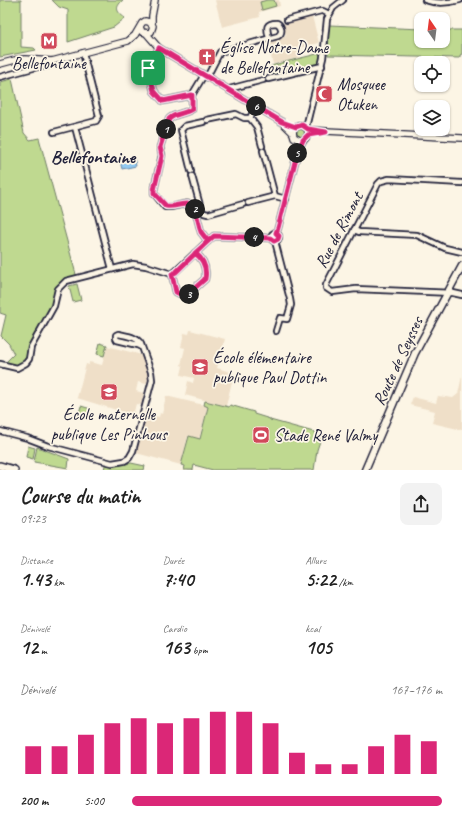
<!DOCTYPE html>
<html lang="fr">
<head>
<meta charset="utf-8">
<style>
  body { margin:0; font-family:Caveat,sans-serif; background:#f2f2f2; color:#222; height:100vh; display:flex; flex-direction:column; font-size:15px; white-space:nowrap }
  * { box-sizing:border-box; margin:0 }
  p { font-size:13px; color:#767676 }
  .icon { flex:none; width:22px; height:22px; fill:none; stroke:currentColor; stroke-width:2; stroke-linecap:round; stroke-linejoin:round }
  .map { position:relative; height:470px; overflow:hidden }
  .details { display:flex; flex-direction:column; background:#fff; flex:1 }
  .details>* { flex:none }
  .needle { width:26px; rotate:346deg }
  .buttons { position:absolute; left:414px; top:12px; display:grid; gap:8px }
  .buttons a { display:grid; place-items:center; width:36px; height:36px; border-radius:8px; background:#fff; box-shadow:0 1px 3px #0004; font-size:20px }
  .pin { position:absolute; display:grid; place-items:center; width:34px; height:34px; color:#fff; margin:-17px; border-radius:8px; box-shadow:0 2px 6px #0006 }
  .km { position:absolute; width:20px; height:20px; margin:-10px; border-radius:50%; background:#222; color:#fff; font-size:11px; line-height:20px; text-align:center }
  .round { display:grid; place-items:center; flex:none; width:42px; height:42px; border-radius:8px; background:#f2f2f2 }
  .headline { display:flex; align-items:center; justify-content:space-between; height:68px; padding:0 20px }
  h1 { font-size:22px; font-weight:700; line-height:30px }
  .metrics { display:grid; grid-template-columns:repeat(3,1fr); gap:6px; height:68px; padding:4px 20px }
  .metrics div { display:grid; align-content:center }
  .metrics b { font-size:20px; font-weight:700 }
  .metrics small { font-size:11px; font-weight:400 }
  .metrics p { font-size:11px }
  .chart { height:112px; padding:8px 20px }
  .chart p { display:flex; justify-content:space-between }
  .chart svg { width:100%; height:72px; margin-top:4px; stroke:#db2777; stroke-width:6 }
  ul { padding:0 20px; list-style:none; font-size:13px }
  li { display:grid; grid-template-columns:64px 48px 1fr; align-items:center; height:30px }
  li i { height:10px; border-radius:5px; background:#db2777 }
  .map>svg:first-child { display:block }
  .built { fill:#efdfc8 }
  .green { fill:#bfd990; stroke:#707e66 }
  .water { fill:#92caf1; stroke:#6587a8 }
  .lines { fill:none; stroke-linecap:round; stroke-linejoin:round }
  .minor-casing { stroke:#22223b; stroke-width:8 }
  .tertiary-casing { stroke:#22223b; stroke-width:8 }
  .secondary-casing { stroke:#22223b; stroke-width:9 }
  .primary-casing { stroke:#22223b; stroke-width:10 }
  .minor { stroke:#fcf5e5; stroke-width:4.5 }
  .tertiary { stroke:#fcf5e5; stroke-width:5.5 }
  .secondary { stroke:#fcf5e5; stroke-width:6 }
  .primary { stroke:#fcf5e5; stroke-width:7 }
  .route-casing { stroke:#fff; stroke-width:8 }
  .route { stroke:#db2777; stroke-width:5 }
  .labels { text-anchor:middle; dominant-baseline:central; stroke-width:3.5; stroke-linejoin:round; paint-order:stroke }
  .poi-label { font-size:17px; fill:#22223b; stroke:#fcf5e5; text-anchor:start }
  .street-label { font-size:17px; fill:#22223b; stroke:#fcf5e5 }
  .quarter-label { font-size:19px; font-weight:bold; fill:#22223b; stroke:#fcf5e5 }
</style>
</head>
<body>
<div class="map">
<svg width="462" height="470" viewBox="0 0 462 470">
  <rect width="100%" height="100%" fill="#fcf5e5"/>
  <filter id="ink" filterUnits="userSpaceOnUse"><feTurbulence type="fractalNoise" baseFrequency=".025" numOctaves="2"/><feDisplacementMap in="SourceGraphic" scale="8" xChannelSelector="R" yChannelSelector="G"/><feConvolveMatrix kernelMatrix="1 2 1 2 8 2 1 2 1" color-interpolation-filters="sRGB"/></filter>
  <g filter="url(#ink)">
    <!-- built -->
    <g class="built">
      <polygon points="215,0 279,0 280,6 259,12 260,17 222,27"/>
      <polygon points="312,16 319,43 300,48 302,57 273,64 268,44 271,43 271,41 286,36 283,24"/>
      <polygon points="190,330 225,339 217,368 234,373 226,406 185,395 188,381 193,383 194,378 181,375 183,366 181,365 185,348 181,347 184,333 189,334"/>
      <polygon points="107,346 142,355 149,377 146,384 138,382 136,391 144,393 141,405 136,404 133,415 77,398 86,364 89,365 89,362 102,365"/>
      <polygon points="462,376 462,430 432,423 435,411 410,405 413,397 436,403 438,396 453,398 458,394"/>
      <polygon points="166,396 208,406 199,439 188,436 181,465 136,453 147,410 155,412 155,416 159,417 160,413 162,414"/>
    </g>
    <!-- green -->
    <g class="green">
      <polygon points="0,0 21,0 21,47 34,48 36,50 0,57"/>
      <path d="M 52,0 L 123,0 C 114,8 117,12 125,18 L 114,27 L 68,42 L 68,10 L 59,7 Z"/>
      <polygon points="267,0 274,0 276,6 262,10 260,2"/>
      <polygon points="329,25 421,29 421,41 443,41 443,30 462,30 462,54 460,55 460,58 328,55"/>
      <polygon points="321,53 320,62 318,64 288,72 285,62"/>
      <polygon points="284,62 287,72 273,75 271,66"/>
      <polygon points="12,79 24,133 30,140 39,138 77,278 61,284 54,303 27,359 25,362 16,368 4,364 14,354 9,344 1,336 6,315 0,313 0,82"/>
      <circle cx="300" cy="133" r="4.5"/>
      <polygon points="77,284 81,300 73,302 69,286"/>
      <polygon points="100,343 107,345 104,356 97,354"/>
      <polygon points="205,401 229,407 230,405 254,412 254,414 270,419 270,420 321,434 322,435 317,450 314,470 213,470 194,465 193,470 184,470 185,466 181,465 189,436 200,439 208,407 204,405"/>
      <polygon points="81,406 91,409 88,419 79,413"/>
      <polygon points="28,446 35,448 33,459 26,457"/>
      <polygon points="37,447 69,459 68,468 34,462"/>
      <polygon points="131,463 145,466 144,470 104,470 105,465 115,466"/>
    </g>
    <!-- water -->
    <polygon class="water" points="134,157 136,166 122,169 120,161"/>
    <g class="lines">
      <defs>
        <g id="minor">
          <path d="M 425,0 C 436,4 449,3 460,0"/>
          <polyline points="287,20 321,11 323,11 329,14"/>
          <polyline points="159,48 148,68 154,91 163,101 192,95"/>
          <path d="M 204,75 L 192,95 L 192,109 C 185,114 175,113 169,119 L 160,147 L 162,155 L 154,190 L 154,193 L 165,207 C 176,208 185,201 194,205 L 201,232 L 208,241"/>
          <polyline points="0,77 37,67 47,66 52,61"/>
          <path d="M 207,77 L 220,52 L 278,36 C 283,33 282,26 277,23 C 264,23 267,29 269,38"/>
          <polyline points="268,79 322,66"/>
          <polyline points="229,89 263,80"/>
          <polyline points="250,118 257,127 262,146"/>
          <polyline points="207,120 236,114 244,118 250,118 256,106"/>
          <polyline points="75,127 112,269"/>
          <polyline points="306,127 323,58 327,19 333,8 343,0"/>
          <polyline points="54,132 96,121 99,116 83,53"/>
          <polyline points="191,171 181,130 185,126 203,122"/>
          <polyline points="192,176 201,209 204,213 208,214 243,204"/>
          <polyline points="462,183 389,179 381,181 378,184 326,285 326,288 332,292 356,289 453,293 462,295"/>
          <polyline points="275,196 286,199"/>
          <polyline points="248,203 275,196 263,151"/>
          <polyline points="354,230 359,232 417,235 445,248 462,252"/>
          <circle cx="275" cy="237" r="4"/>
          <polyline points="276,233 278,228 297,154 303,140"/>
          <polyline points="275,241 290,299 291,305 287,319 280,318 276,331"/>
          <path d="M 172,274 L 176,292 L 184,296 L 187,295 L 205,279 C 207,268 203,259 195,253"/>
          <polyline points="0,364 17,368 26,363 29,359 31,347 54,306 58,289 66,281 133,264 146,266 172,274 176,271 208,241 214,236 271,238"/>
          <path d="M 0,431 L 27,438 L 48,446 L 112,463 L 124,461 L 129,458 L 133,451 L 152,380 L 151,372 L 142,347 L 138,345 L 117,340 L 116,338 L 116,335 L 118,334 C 127,336 140,337 142,347"/>
        </g>
        <g id="tertiary">
          <polyline points="152,24 152,16 155,0"/>
          <polyline points="146,33 159,48 282,122 293,133"/>
          <polyline points="0,64 15,60 25,59 52,61 128,41 135,35 142,23 145,21 149,22 153,26 151,32 148,33 142,32 140,27"/>
          <polyline points="308,129 308,135 305,139 301,141 294,137 293,133 294,128 301,125 310,130 326,131 462,138"/>
        </g>
        <polyline id="secondary" points="365,470 415,353 462,266"/>
        <polyline id="primary" points="0,466 14,470"/>
      </defs>
      <!-- minor casing -->
      <use href="#minor" class="minor-casing"/>
      <!-- tertiary casing -->
      <use href="#tertiary" class="tertiary-casing"/>
      <!-- secondary casing -->
      <use href="#secondary" class="secondary-casing"/>
      <!-- primary casing -->
      <use href="#primary" class="primary-casing"/>
      <!-- minor -->
      <use href="#minor" class="minor"/>
      <!-- tertiary -->
      <use href="#tertiary" class="tertiary"/>
      <!-- secondary -->
      <use href="#secondary" class="secondary"/>
      <!-- primary -->
      <use href="#primary" class="primary"/>
    </g>
  </g>
  <g class="lines" filter="url(#ink)">
    <defs>
      <path id="route" d="M 148,68 L 154,91 L 163,101 L 192,95 L 192,109 C 185,114 175,113 169,119 L 160,147 L 162,156 L 154,190 L 154,193 L 166,206 C 176,208 184,201 194,205 L 201,232 L 208,241 L 176,272 L 172,274 L 176,292 L 184,296 L 187,295 L 205,279 C 207,268 203,259 195,253 L 214,236 L 270,238 L 274,241 L 278,239 L 279,236 L 276,233 L 278,228 L 297,154 L 303,140 L 308,135 L 326,132 L 308,129 L 302,125 L 296,127 L 282,122 L 159,48 L 148,68"/>
    </defs>
    <!-- route casing -->
    <use href="#route" class="route-casing"/>
    <!-- route -->
    <use href="#route" class="route"/>
  </g>
  <!-- icons -->
  <defs>
    <symbol id="metro-square" viewBox="-11 -11 22 22"><rect x="-9" y="-9" width="18" height="18" rx="4" fill="#d1495b" stroke="#fcf5e5"/><path d="M-5.5 5V-5H-3L0 0L3-5H5.5V5H3V-.5L0 4L-3-.5V5Z" fill="#fff"/></symbol>
    <symbol id="church-square" viewBox="-11 -11 22 22"><rect x="-9" y="-9" width="18" height="18" rx="4" fill="#d1495b" stroke="#fcf5e5"/><path d="M-1.2-6h2.4v3.5h3.3v2.4h-3.3V6h-2.4V-.1h-3.3v-2.4h3.3Z" fill="#fff"/></symbol>
    <symbol id="mosque-square" viewBox="-11 -11 22 22"><rect x="-9" y="-9" width="18" height="18" rx="4" fill="#d1495b" stroke="#fcf5e5"/><path d="M3.5-4.9A6 6 0 1 0 3.5 4.9A5 5 0 1 1 3.5-4.9Z" fill="#fff"/></symbol>
    <symbol id="school-square" viewBox="-11 -11 22 22"><rect x="-9" y="-9" width="18" height="18" rx="4" fill="#d1495b" stroke="#fcf5e5"/><path d="M0-5L7-2L0 1L-7-2ZM-4 1L0 2.5L4 1V4Q0 6-4 4Z" fill="#fff"/></symbol>
    <symbol id="stadium-square" viewBox="-11 -11 22 22"><rect x="-9" y="-9" width="18" height="18" rx="4" fill="#d1495b" stroke="#fcf5e5"/><path d="M0-5a6.5 5 0 1 0 0 10a6.5 5 0 1 0 0-10ZM-3.5-1.8h7v3.6h-7Z" fill="#fff"/></symbol>
  </defs>
  <g fill-rule="evenodd">
    <use href="#metro-square" x="39" y="31" width="20" height="20"/>
    <use href="#church-square" x="197" y="47" width="20" height="20"/>
    <use href="#mosque-square" x="314" y="84" width="20" height="20"/>
    <use href="#school-square" x="190" y="357" width="20" height="20"/>
    <use href="#school-square" x="99" y="382" width="20" height="20"/>
    <use href="#stadium-square" x="251" y="425" width="20" height="20"/>
  </g>
  <g class="labels">
    <!-- poi labels -->
    <g class="poi-label">
      <text x="220" y="47">Église Notre-Dame<tspan x="220" dy="20">de Bellefontaine</tspan></text>
      <text x="49" y="63" text-anchor="middle">Bellefontaine</text>
      <text x="337" y="84">Mosquee<tspan x="337" dy="20">Otuken</tspan></text>
      <text x="213" y="357">École élémentaire<tspan x="213" dy="20">publique Paul Dottin</tspan></text>
      <text x="109" y="414" text-anchor="middle">École maternelle<tspan x="109" dy="20">publique Les Pinhous</tspan></text>
      <text x="274" y="435">Stade René Valmy</text>
    </g>
    <!-- street labels -->
    <g class="street-label">
      <text transform="translate(339 230) rotate(-62)">Rue de Rimont</text>
      <text transform="translate(398 361) rotate(-65)">Route de Seysses</text>
    </g>
    <!-- quarter labels -->
    <g class="quarter-label">
      <text x="93" y="157">Bellefontaine</text>
    </g>
  </g>
</svg>
<div class="buttons">
<a><svg class="needle" viewBox="-14 -14 28 28"><path d="M0-13l5 13h-10z" fill="#e53935"/><path d="M0 13l5-13h-10z" fill="#767676"/></svg></a>
<a><svg class="icon" aria-label="locate" viewBox="0 0 24 24"><circle cx="12" cy="12" r="6"/><path d="M12 2v4M12 18v4M2 12h4M18 12h4"/></svg></a>
<a><svg class="icon" aria-label="layers" viewBox="0 0 24 24"><path d="M12 4l9 5-9 5-9-5zM3 14l9 5 9-5"/></svg></a>
</div>
<div class="pin" style="left:148px;top:68px;background:#1e9e55"><svg class="icon" aria-label="arrive" viewBox="0 0 24 24"><path d="M6 21V4h12l-3 4 3 4H6"/></svg></div>
<b class="km" style="left:166px;top:129px">1</b>
<b class="km" style="left:195px;top:209px">2</b>
<b class="km" style="left:189px;top:294px">3</b>
<b class="km" style="left:254px;top:237px">4</b>
<b class="km" style="left:297px;top:153px">5</b>
<b class="km" style="left:256px;top:106px">6</b>
</div>
<section class="details">
<div class="headline"><div><h1>Course du matin</h1><p>09:23</p></div><a class="round"><svg class="icon" aria-label="share" viewBox="0 0 24 24"><path d="M12 15V3M7 8l5-5 5 5M5 13v7h14v-7"/></svg></a></div>
<div class="metrics">
<div><p>Distance</p><b>1.43<small> km</small></b></div>
<div><p>Durée</p><b>7:40</b></div>
<div><p>Allure</p><b>5:22<small> /km</small></b></div>
</div>
<div class="metrics">
<div><p>Dénivelé</p><b>12<small> m</small></b></div>
<div><p>Cardio</p><b>163<small> bpm</small></b></div>
<div><p>kcal</p><b>105</b></div>
</div>
<div class="chart"><p><span>Dénivelé</span>167–176 m</p>
<svg viewBox="0 0 160 44" preserveAspectRatio="none"><path d="M5 44V27M15 44V27M25 44V20M35 44V13M45 44V10M55 44V13M65 44V10M75 44V6M85 44V6M95 44V13M105 44V31M115 44V38M125 44V38M135 44V27M145 44V20M155 44V24"/></svg>
</div>
<ul>
<li><b>200 m</b>5:00<i style="width:100%"></i></li>
</ul>
</section>
</body>
</html>
